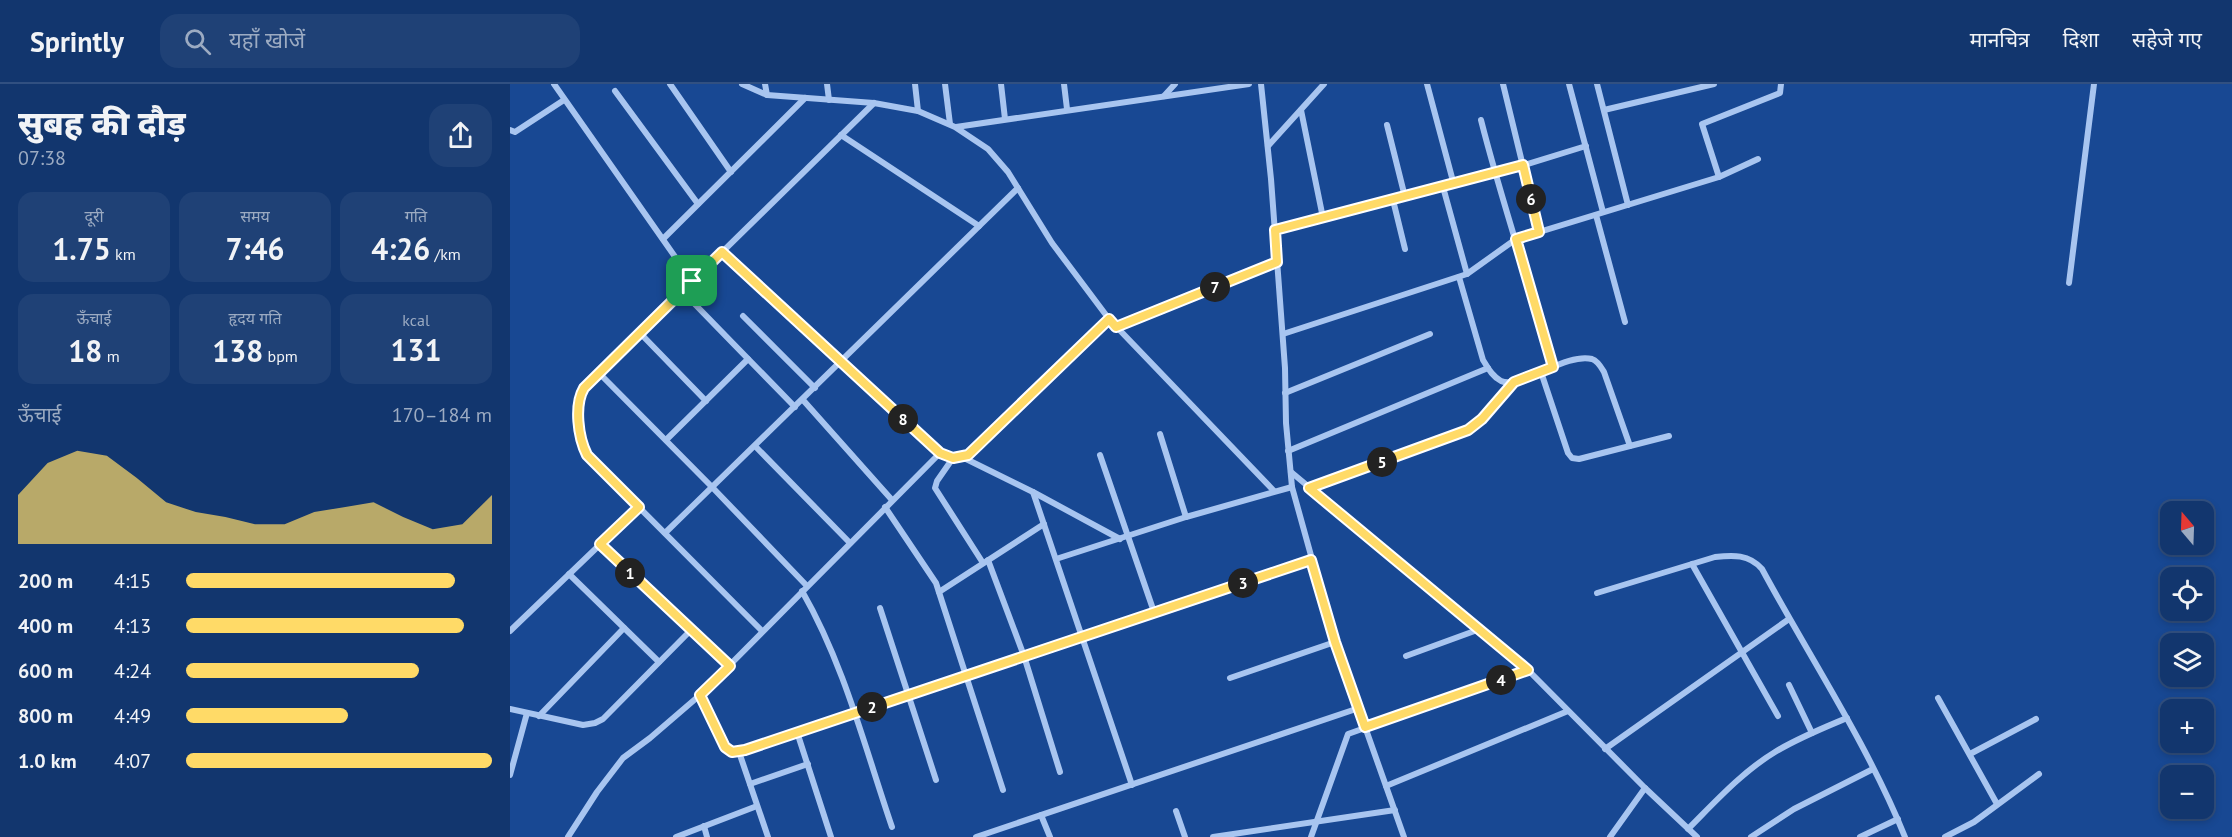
<!DOCTYPE html>
<html lang="hi">
<head>
<meta charset="utf-8">
<style>
  body { margin:0; font-family:"PT Sans","Noto Sans Devanagari",sans-serif; background:#1f4176; color:#f1f3f6; height:100vh; display:flex; flex-direction:column; font-size:22px; white-space:nowrap }
  * { box-sizing:border-box; margin:0 }
  p { font-size:20px; color:#9cabc2 }
  .icon { flex:none; width:33px; height:33px; fill:none; stroke:currentColor; stroke-width:2; stroke-linecap:round; stroke-linejoin:round }
  .map { position:relative; flex:1; overflow:hidden }
  .side { display:flex; flex-direction:column; background:#12366e; width:510px }
  .side>* { flex:none }
  .needle { width:39px; rotate:341deg }
  .fabs { position:absolute; left:1650px; top:417px; display:grid; gap:12px }
  .fabs a { display:grid; place-items:center; width:54px; height:54px; border-radius:12px; background:#12366e; box-shadow:0 3px 9px #0003,0 0 0 2px #315081; font-size:30px }
  .pin { position:absolute; display:grid; place-items:center; width:51px; height:51px; color:#fff; margin:-26px; border-radius:12px; box-shadow:0 3px 9px #0006 }
  .km { position:absolute; width:30px; height:30px; margin:-15px; border-radius:50%; background:#222; color:#fff; font-size:16px; line-height:30px; text-align:center }
  .round { display:grid; place-items:center; flex:none; width:63px; height:63px; border-radius:18px; background:#1f4176 }
  .overview { display:flex; align-items:center; justify-content:space-between; height:102px; padding:0 18px }
  h1 { font-size:33px; font-weight:800; line-height:45px }
  .metrics { display:grid; grid-template-columns:repeat(3,1fr); gap:9px; height:102px; padding:6px 18px }
  .metrics div { display:grid; align-content:center; border-radius:15px; background:#1f4176; text-align:center }
  .metrics b { font-size:30px; font-weight:800 }
  .metrics small { font-size:16px; font-weight:400 }
  .metrics p { font-size:16px }
  .chart { height:168px; padding:12px 18px }
  .chart p { display:flex; justify-content:space-between }
  .chart svg { width:100%; height:108px; margin-top:6px; fill:#ffda67; opacity:.7 }
  ul { padding:0 18px; list-style:none; font-size:20px }
  li { display:grid; grid-template-columns:96px 72px 1fr; align-items:center; height:45px }
  li i { height:15px; border-radius:8px; background:#ffda67 }
  header { display:flex; align-items:center; gap:36px; box-sizing:border-box; height:84px; padding:0 30px; background:#12366e; border-bottom:2px solid #315081 }
  header strong { font-size:28px }
  nav { display:flex; gap:33px; margin-inline-start:auto; font-size:21px }
  .search { width:420px; height:54px; background:#1f4176; display:flex; align-items:center; gap:15px; box-sizing:border-box; padding:0 21px; border-radius:18px; color:#9cabc2; font-size:22px }
  main { display:flex; flex:1; min-height:0 }
  .map>svg:first-child { display:block }
  .lines { fill:none; stroke-linecap:round; stroke-linejoin:round }
  .street { stroke:#a8c5f0; stroke-width:6 }
  .route-casing { stroke:#fff; stroke-width:12 }
  .route { stroke:#ffda67; stroke-width:8 }
</style>
</head>
<body>
<header>
<strong>Sprintly</strong>
<div class="search"><svg class="icon" aria-label="search" viewBox="0 0 24 24"><circle cx="10" cy="10" r="6"/><path d="M15 15l6 6"/></svg>यहाँ खोजें</div>
<nav><a>मानचित्र</a><a>दिशा</a><a>सहेजे गए</a></nav>
</header>
<main>
<section class="side">
<div class="overview"><div><h1>सुबह की दौड़</h1><p>07:38</p></div><a class="round"><svg class="icon" aria-label="share" viewBox="0 0 24 24"><path d="M12 15V3M7 8l5-5 5 5M5 13v7h14v-7"/></svg></a></div>
<div class="metrics">
<div><p>दूरी</p><b>1.75<small> km</small></b></div>
<div><p>समय</p><b>7:46</b></div>
<div><p>गति</p><b>4:26<small> /km</small></b></div>
</div>
<div class="metrics">
<div><p>ऊँचाई</p><b>18<small> m</small></b></div>
<div><p>हृदय गति</p><b>138<small> bpm</small></b></div>
<div><p>kcal</p><b>131</b></div>
</div>
<div class="chart"><p><span>ऊँचाई</span>170–184 m</p>
<svg viewBox="0 0 160 44" preserveAspectRatio="none"><path d="M0 44V24L10 11L20 6L30 8L40 17L50 27L60 31L70 33L80 36L90 36L100 31L110 29L120 27L130 33L140 38L150 36L160 24V44z"/></svg>
</div>
<ul>
<li><b>200 m</b>4:15<i style="width:88%"></i></li>
<li><b>400 m</b>4:13<i style="width:91%"></i></li>
<li><b>600 m</b>4:24<i style="width:76%"></i></li>
<li><b>800 m</b>4:49<i style="width:53%"></i></li>
<li><b>1.0 km</b>4:07<i style="width:100%"></i></li>
</ul>
</section>
<div class="map">
<svg width="1722" height="753" viewBox="0 0 1722 753">
  <rect width="100%" height="100%" fill="#184893"/>
  <g class="lines">
    <!-- street -->
    <g class="street">
      <polyline points="44,0 182,197"/>
      <polyline points="160,0 221,88"/>
      <polyline points="232,0 257,11 364,19 408,27 445,43 478,65 498,88 542,159 599,235 764,407"/>
      <polyline points="255,0 257,11"/>
      <polyline points="317,0 319,16"/>
      <polyline points="405,0 408,27"/>
      <polyline points="435,0 440,40"/>
      <polyline points="491,0 495,35"/>
      <polyline points="554,0 557,25"/>
      <polyline points="751,0 761,95 775,284 776,339 782,403 825,558 894,753"/>
      <polyline points="917,0 944,101"/>
      <polyline points="993,0 1029,148"/>
      <polyline points="1059,0 1093,128"/>
      <polyline points="1087,0 1118,121"/>
      <polyline points="105,7 188,120"/>
      <polyline points="654,12 665,0"/>
      <polyline points="791,26 813,134"/>
      <polyline points="1094,26 1204,0"/>
      <path d="M 971,36 C 992,119 1020,200 1043,283"/>
      <polyline points="877,41 895,113"/>
      <polyline points="446,43 739,0"/>
      <polyline points="0,46 5,48 54,16"/>
      <polyline points="331,51 469,142"/>
      <polyline points="758,62 814,0"/>
      <polyline points="1209,93 1192,40 1270,9 1271,0"/>
      <polyline points="933,103 957,190"/>
      <polyline points="883,116 895,165"/>
      <polyline points="1086,131 1115,238"/>
      <polyline points="765,146 985,90 1076,62"/>
      <polyline points="153,155 295,14"/>
      <polyline points="212,168 430,369 443,374 458,371 599,235"/>
      <path d="M 949,193 L 973,276 C 978,284 982,292 991,297 C 1010,306 1056,268 1082,275 C 1088,277 1091,283 1094,288 L 1120,362"/>
      <polyline points="1559,199 1584,0"/>
      <polyline points="172,207 285,323"/>
      <polyline points="233,232 305,304"/>
      <polyline points="606,243 767,178"/>
      <polyline points="130,249 196,317"/>
      <polyline points="773,250 957,190 1006,155 1209,93 1248,75"/>
      <polyline points="1031,288 1058,369 1062,374 1069,375 1159,352"/>
      <polyline points="89,289 202,403 297,502"/>
      <polyline points="775,309 920,250"/>
      <polyline points="293,316 382,416"/>
      <polyline points="650,350 676,433"/>
      <polyline points="156,356 238,275"/>
      <polyline points="245,362 340,459"/>
      <polyline points="778,367 978,284"/>
      <polyline points="590,371 644,528"/>
      <polyline points="452,373 523,408 610,455"/>
      <polyline points="443,374 427,397 425,404 473,479"/>
      <polyline points="781,388 1018,586 1135,704 1187,753"/>
      <polyline points="799,404 958,346 972,335 1004,298"/>
      <polyline points="523,408 622,701"/>
      <polyline points="375,423 426,499 493,706"/>
      <polyline points="155,449 508,104"/>
      <polyline points="90,460 220,582"/>
      <polyline points="546,475 676,433 782,403"/>
      <polyline points="478,476 514,572 550,688"/>
      <polyline points="1182,480 1268,632"/>
      <polyline points="59,490 149,578"/>
      <path d="M 292,507 C 334,580 355,664 382,743"/>
      <polyline points="429,508 534,440"/>
      <path d="M 1087,509 L 1205,473 C 1223,471 1239,470 1252,485 C 1300,574 1357,659 1395,753"/>
      <polyline points="370,524 426,696"/>
      <polyline points="0,547 129,423"/>
      <path d="M 252,547 L 77,371 C 70,357 65,322 72,308 C 76,301 83,295 89,289 L 364,19"/>
      <polyline points="896,572 970,545"/>
      <polyline points="720,594 825,558"/>
      <polyline points="1279,601 1302,649"/>
      <polyline points="190,611 215,663 222,668 229,668 801,476"/>
      <polyline points="1428,614 1487,720"/>
      <polyline points="0,625 73,641 85,639 93,635 181,546"/>
      <polyline points="29,632 114,544"/>
      <polyline points="287,648 321,753"/>
      <polyline points="1095,665 1279,535"/>
      <polyline points="229,668 258,753"/>
      <polyline points="1460,670 1526,635"/>
      <polyline points="0,691 17,629"/>
      <polyline points="240,700 298,680"/>
      <polyline points="876,702 1058,627"/>
      <polyline points="666,727 675,753"/>
      <polyline points="531,731 540,753"/>
      <polyline points="194,742 197,753"/>
      <path d="M 1178,745 C 1205,718 1232,688 1265,668 C 1288,654 1313,644 1337,634"/>
      <polyline points="58,753 87,708 113,674 140,654 190,611 430,369"/>
      <polyline points="166,753 247,722"/>
      <polyline points="466,753 849,624"/>
      <polyline points="703,753 885,726"/>
      <polyline points="801,753 838,650 1018,586"/>
      <polyline points="1100,753 1135,704"/>
      <polyline points="1241,753 1284,725 1363,685"/>
      <polyline points="1350,753 1388,735"/>
      <polyline points="1435,753 1464,738 1529,690"/>
    </g>
  </g>
  <g class="lines">
    <defs>
      <path id="route" d="M 1013,81 L 1029,148 L 1006,155 L 1043,283 L 1004,298 L 972,335 L 958,346 L 799,404 L 1018,586 L 855,643 L 825,558 L 801,476 L 235,666 L 222,668 L 215,663 L 190,611 L 220,582 L 90,460 L 129,423 L 77,371 C 68,353 64,321 74,304 L 212,168 L 430,369 L 443,374 L 458,371 L 599,235 L 606,243 L 767,178 L 765,146 Z"/>
    </defs>
    <!-- route casing -->
    <use href="#route" class="route-casing"/>
    <!-- route -->
    <use href="#route" class="route"/>
  </g>
</svg>
<div class="fabs">
<a><svg class="needle" viewBox="-14 -14 28 28"><path d="M0-13l5 13h-10z" fill="#e53935"/><path d="M0 13l5-13h-10z" fill="#9cabc2"/></svg></a>
<a><svg class="icon" aria-label="locate" viewBox="0 0 24 24"><circle cx="12" cy="12" r="6"/><path d="M12 2v4M12 18v4M2 12h4M18 12h4"/></svg></a>
<a><svg class="icon" aria-label="layers" viewBox="0 0 24 24"><path d="M12 4l9 5-9 5-9-5zM3 14l9 5 9-5"/></svg></a>
<a>+</a>
<a>−</a>
</div>
<div class="pin" style="left:182px;top:197px;background:#1e9e55"><svg class="icon" aria-label="arrive" viewBox="0 0 24 24"><path d="M6 21V4h12l-3 4 3 4H6"/></svg></div>
<b class="km" style="left:120px;top:489px">1</b>
<b class="km" style="left:362px;top:623px">2</b>
<b class="km" style="left:733px;top:499px">3</b>
<b class="km" style="left:991px;top:596px">4</b>
<b class="km" style="left:872px;top:378px">5</b>
<b class="km" style="left:1021px;top:115px">6</b>
<b class="km" style="left:705px;top:203px">7</b>
<b class="km" style="left:393px;top:335px">8</b>
</div>
</main>
</body>
</html>
